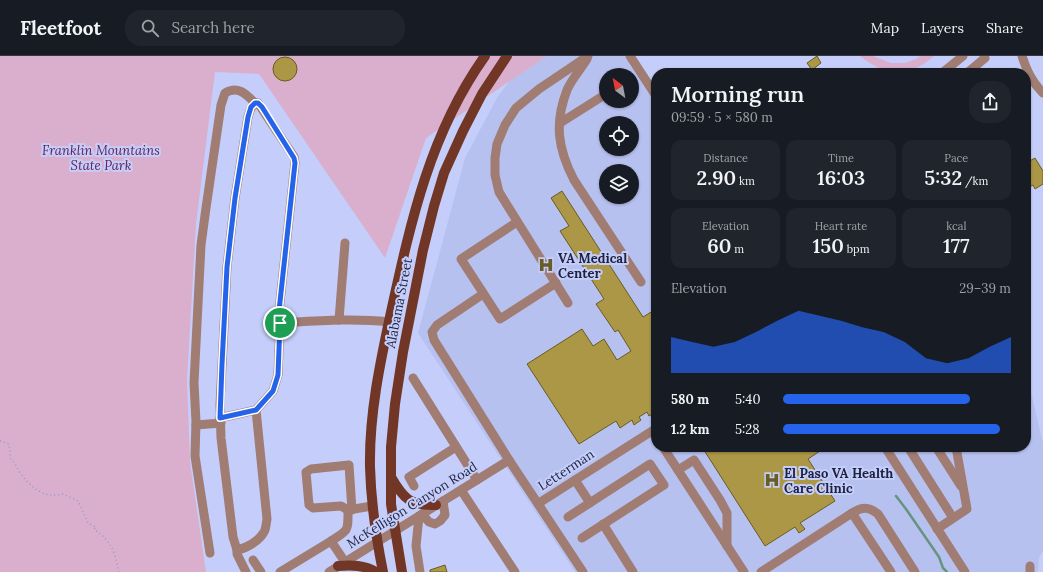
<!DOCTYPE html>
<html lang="en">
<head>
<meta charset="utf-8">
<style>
  body { margin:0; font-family:Lora,serif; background:#20242c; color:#f1f3f6; height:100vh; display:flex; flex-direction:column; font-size:15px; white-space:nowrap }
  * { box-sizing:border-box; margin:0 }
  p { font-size:13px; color:#9ea1a6 }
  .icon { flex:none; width:22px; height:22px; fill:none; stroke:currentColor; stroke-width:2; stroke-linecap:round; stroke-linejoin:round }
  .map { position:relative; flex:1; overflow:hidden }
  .drawer { position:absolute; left:651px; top:12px; width:380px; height:384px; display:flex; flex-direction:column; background:#171b24; border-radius:16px; box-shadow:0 1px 3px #0004 }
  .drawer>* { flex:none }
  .needle { width:26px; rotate:328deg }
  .controls { position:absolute; left:599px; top:12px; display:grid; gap:8px }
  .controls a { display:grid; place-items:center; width:40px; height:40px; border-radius:50%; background:#171b24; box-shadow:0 1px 3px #0004; font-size:20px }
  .pin { position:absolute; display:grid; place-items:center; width:34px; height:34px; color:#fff; margin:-17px; border:2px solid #fff; border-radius:50%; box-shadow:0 1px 4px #0007 }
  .round { display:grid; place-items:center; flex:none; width:42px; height:42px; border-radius:16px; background:#20242c }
  .overview { display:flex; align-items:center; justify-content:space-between; height:68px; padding:0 20px }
  h1 { font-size:22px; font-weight:600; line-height:30px }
  .figures { display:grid; grid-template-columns:repeat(3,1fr); gap:6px; height:68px; padding:4px 20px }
  .figures div { display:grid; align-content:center; border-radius:10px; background:#20242c; text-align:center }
  .figures b { font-size:20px; font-weight:600 }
  .figures small { font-size:11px; font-weight:400 }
  .figures p { font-size:11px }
  .chart { height:112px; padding:8px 20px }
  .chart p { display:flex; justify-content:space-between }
  .chart svg { width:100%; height:72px; margin-top:4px; fill:#2563eb; opacity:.7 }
  ul { padding:0 20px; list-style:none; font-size:13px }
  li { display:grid; grid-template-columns:64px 48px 1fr; align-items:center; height:30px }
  li i { height:10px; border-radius:5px; background:#2563eb }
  header { display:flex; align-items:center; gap:24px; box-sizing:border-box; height:56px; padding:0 20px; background:#171b24; border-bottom:1px solid #363941 }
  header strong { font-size:19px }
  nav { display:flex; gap:22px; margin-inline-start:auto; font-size:14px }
  .search { width:280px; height:36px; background:#20242c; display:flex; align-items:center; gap:10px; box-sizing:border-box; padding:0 14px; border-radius:16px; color:#9ea1a6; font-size:15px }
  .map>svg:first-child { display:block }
  .built { fill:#b7c1f0; fill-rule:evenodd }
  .green { fill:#daafce }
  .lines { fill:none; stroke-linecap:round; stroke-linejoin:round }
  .stream { stroke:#669480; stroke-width:2.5 }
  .building { fill:#ab9746; stroke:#6a5c1d }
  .path { stroke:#929ac1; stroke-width:1.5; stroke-dasharray:1 3; stroke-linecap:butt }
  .minor { stroke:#a07c73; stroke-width:9 }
  .major { stroke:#713626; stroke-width:10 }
  .route-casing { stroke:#fff; stroke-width:8 }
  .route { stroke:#2563eb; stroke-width:5 }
  .labels { text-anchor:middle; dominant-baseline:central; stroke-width:4; stroke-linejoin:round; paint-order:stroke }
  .park-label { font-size:13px; font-style:italic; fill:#622056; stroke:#c5cefa }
  .poi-label { font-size:13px; font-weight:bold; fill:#1e223e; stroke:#c5cefa; text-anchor:start }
  .street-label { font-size:13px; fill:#1e223e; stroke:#c5cefa }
</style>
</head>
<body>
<header>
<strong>Fleetfoot</strong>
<div class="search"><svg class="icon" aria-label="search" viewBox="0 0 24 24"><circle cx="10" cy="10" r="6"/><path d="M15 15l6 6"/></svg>Search here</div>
<nav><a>Map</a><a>Layers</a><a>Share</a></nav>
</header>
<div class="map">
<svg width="1043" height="516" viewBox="0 0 1043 516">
  <rect width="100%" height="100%" fill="#c5cefa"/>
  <!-- built -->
  <path class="built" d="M 529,0 L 625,0 L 656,49 L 656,391 L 1026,391 L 1026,324 L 1029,328 L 1043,387 L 1043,495 L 1039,502 L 1038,516 L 575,516 L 418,277 L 465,102 L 498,40 ZM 606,19 L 632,19 L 632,45 L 606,45 ZM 606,67 L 632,67 L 632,93 L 606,93 ZM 606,115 L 632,115 L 632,141 L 606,141 Z"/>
  <!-- green -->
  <g class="green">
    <polygon points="0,0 547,0 426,82 385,202 259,18 215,16 196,168 187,324 190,406 206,516 0,516"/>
    <path d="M 860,0 L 873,0 L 891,7 L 905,7 L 916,3 L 920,0 L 934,0 C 910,22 884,20 860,0 Z"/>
  </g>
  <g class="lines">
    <!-- stream -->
    <polyline class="stream" points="896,440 906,453 939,501 943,512 947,516"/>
  </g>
  <!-- building -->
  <g class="building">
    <polygon points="817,0 821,7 812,14 807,7"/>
    <circle cx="285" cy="13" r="12"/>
    <polygon points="1035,102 1043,115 1043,128 1035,133 1033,129 1026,133 1026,107"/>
    <polygon points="562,135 643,261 656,253 656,356 649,360 647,356 639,361 641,364 634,369 632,364 620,372 616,365 579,388 527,308 582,273 593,290 604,283 617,304 631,295 618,274 615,276 596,248 604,243 560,175 569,170 551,142"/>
    <polygon points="702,391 826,391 808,403 835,445 800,467 805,473 799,477 795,471 765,490"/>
    <polygon points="445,509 447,516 430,516 430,514"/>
  </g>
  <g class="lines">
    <!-- path -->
    <g class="path">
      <polyline points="890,15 890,17"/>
      <path d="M 0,385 L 9,388 L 11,404 C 17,408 17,414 22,419 C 32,433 46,443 63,438 L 78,445 L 88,467 L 96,471 L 94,473 C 112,486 114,494 119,516"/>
      <polyline points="402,451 403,458"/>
    </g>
    <!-- minor -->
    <g class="minor">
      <polyline points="630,0 656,40"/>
      <path d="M 1022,0 C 1027,15 1032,26 1043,37"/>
      <path d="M 587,3 C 581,13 571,24 567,34 C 554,68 558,93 574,124 L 641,226"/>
      <polyline points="942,17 963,0"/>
      <polyline points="967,17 985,2 984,0"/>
      <polyline points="560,67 606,38"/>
      <polyline points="517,166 461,203 500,263 556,227"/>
      <polyline points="483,238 437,269 432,276 434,284 509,404 583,516"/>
      <polyline points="568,247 499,136 495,119 495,102 497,88 505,69 516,52 539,33 588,0"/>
      <polyline points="339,264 345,187"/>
      <path d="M 280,267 L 279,255 L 295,107 L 294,101 L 258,47 C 251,48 250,55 248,61 L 235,142 L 227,211 L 220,349 L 221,382 L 233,481 L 237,494 C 247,492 259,485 264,476 C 266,473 266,468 267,463 L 256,354 L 273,335 L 278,319 L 280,267 C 316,265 353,262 389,266"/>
      <polyline points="413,322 477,424"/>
      <polyline points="220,362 256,354"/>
      <polyline points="196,369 221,367"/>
      <polyline points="663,391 744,516"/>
      <polyline points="885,391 965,516"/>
      <polyline points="908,391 953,462"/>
      <polyline points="936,391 961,430"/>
      <polyline points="678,414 694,404 720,444 727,457 727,490"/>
      <polyline points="575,424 590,447"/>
      <polyline points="414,430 409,421 456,391"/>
      <polyline points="461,434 515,516"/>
      <polyline points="539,447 652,375 656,380"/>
      <polyline points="348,454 341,450 313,452 309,449 306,416 311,413 349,409 352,454"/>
      <polyline points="852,457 891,516"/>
      <polyline points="422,458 429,466 435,468 440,465 445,459 443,445"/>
      <polyline points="419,460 416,490 420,516"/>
      <polyline points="568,461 650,408 664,429 582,482"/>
      <polyline points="603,468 633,516"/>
      <polyline points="937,473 967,453 956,391"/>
      <path d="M 331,485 C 349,474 348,475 348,454 L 372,450"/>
      <polyline points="237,494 237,498 246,516"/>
      <path d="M 210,497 L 195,400 L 196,366 L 194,327 L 201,189 L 206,152 L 221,49 L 225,37 C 238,29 246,38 255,47"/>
      <polyline points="253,504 261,516"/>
      <polyline points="1030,510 1030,516"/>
      <polyline points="280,516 331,485 345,506"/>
      <polyline points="329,516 509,404"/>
      <path d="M 761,516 L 852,457 C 862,451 868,450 878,458 L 915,516"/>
    </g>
    <!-- major -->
    <g class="major">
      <path d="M 391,421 C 403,442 410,450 436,449"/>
      <path d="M 338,510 C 352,509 364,509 376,516"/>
      <path d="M 383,516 C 376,481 371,447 370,411 C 369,359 380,307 391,256 C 411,165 430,77 485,0"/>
      <polyline points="402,516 391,448 391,391 395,348 403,296 423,194 434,150 444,117 463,75 482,38 507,0"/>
    </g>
  </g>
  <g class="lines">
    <defs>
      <polygon id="route" points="255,47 258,47 262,51 294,102 295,107 279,255 280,267 278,319 273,335 256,354 220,362 222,308 227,211 235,142 248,61 251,51"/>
    </defs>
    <!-- route casing -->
    <use href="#route" class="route-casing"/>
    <!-- route -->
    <use href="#route" class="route"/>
  </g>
  <!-- icons -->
  <defs>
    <symbol id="hospital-bare" viewBox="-9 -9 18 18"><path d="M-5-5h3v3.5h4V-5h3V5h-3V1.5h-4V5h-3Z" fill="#685c29" stroke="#c5cefa" stroke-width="2.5" paint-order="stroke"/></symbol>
  </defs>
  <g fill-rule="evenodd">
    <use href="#hospital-bare" x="535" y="198" width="22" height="22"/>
    <use href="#hospital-bare" x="761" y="413" width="22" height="22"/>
  </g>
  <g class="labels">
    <!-- park labels -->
    <g class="park-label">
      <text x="101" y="94">Franklin Mountains<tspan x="101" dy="15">State Park</tspan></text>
    </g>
    <!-- poi labels -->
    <g class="poi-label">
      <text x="558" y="202">VA Medical<tspan x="558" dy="15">Center</tspan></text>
      <text x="784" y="417">El Paso VA Health<tspan x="784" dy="15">Care Clinic</tspan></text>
    </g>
    <!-- street labels -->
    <g class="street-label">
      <text transform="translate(399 247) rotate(-79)">Alabama Street</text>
      <text transform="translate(566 414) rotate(-33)">Letterman</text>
      <text transform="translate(412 449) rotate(-32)">McKelligon Canyon Road</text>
    </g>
  </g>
</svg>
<div class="controls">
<a><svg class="needle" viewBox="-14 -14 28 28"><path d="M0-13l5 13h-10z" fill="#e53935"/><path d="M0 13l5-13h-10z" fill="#9ea1a6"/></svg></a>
<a><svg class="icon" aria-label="locate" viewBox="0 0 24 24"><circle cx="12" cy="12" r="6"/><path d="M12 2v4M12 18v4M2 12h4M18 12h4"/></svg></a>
<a><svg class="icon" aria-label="layers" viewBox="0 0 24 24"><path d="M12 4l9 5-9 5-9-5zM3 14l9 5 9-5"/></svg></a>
</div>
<div class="pin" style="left:280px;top:267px;background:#1e9e55"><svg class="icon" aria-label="arrive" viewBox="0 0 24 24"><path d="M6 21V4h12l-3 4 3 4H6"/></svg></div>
<section class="drawer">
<div class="overview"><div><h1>Morning run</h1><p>09:59 · 5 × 580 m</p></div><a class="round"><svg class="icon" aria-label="share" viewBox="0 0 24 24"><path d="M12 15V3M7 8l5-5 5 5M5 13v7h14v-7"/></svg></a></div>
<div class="figures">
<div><p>Distance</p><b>2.90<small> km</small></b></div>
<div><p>Time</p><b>16:03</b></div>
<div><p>Pace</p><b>5:32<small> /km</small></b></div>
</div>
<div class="figures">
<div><p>Elevation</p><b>60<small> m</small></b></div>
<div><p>Heart rate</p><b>150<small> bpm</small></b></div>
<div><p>kcal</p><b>177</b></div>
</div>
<div class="chart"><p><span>Elevation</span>29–39 m</p>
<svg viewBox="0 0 160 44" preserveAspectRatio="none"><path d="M0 44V22L10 25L20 28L30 25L40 19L50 12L60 6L70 9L80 12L90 16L100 19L110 25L120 35L130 38L140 35L150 28L160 22V44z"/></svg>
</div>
<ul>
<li><b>580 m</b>5:40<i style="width:82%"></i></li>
<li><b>1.2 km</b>5:28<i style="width:95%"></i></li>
</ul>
</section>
</div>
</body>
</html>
